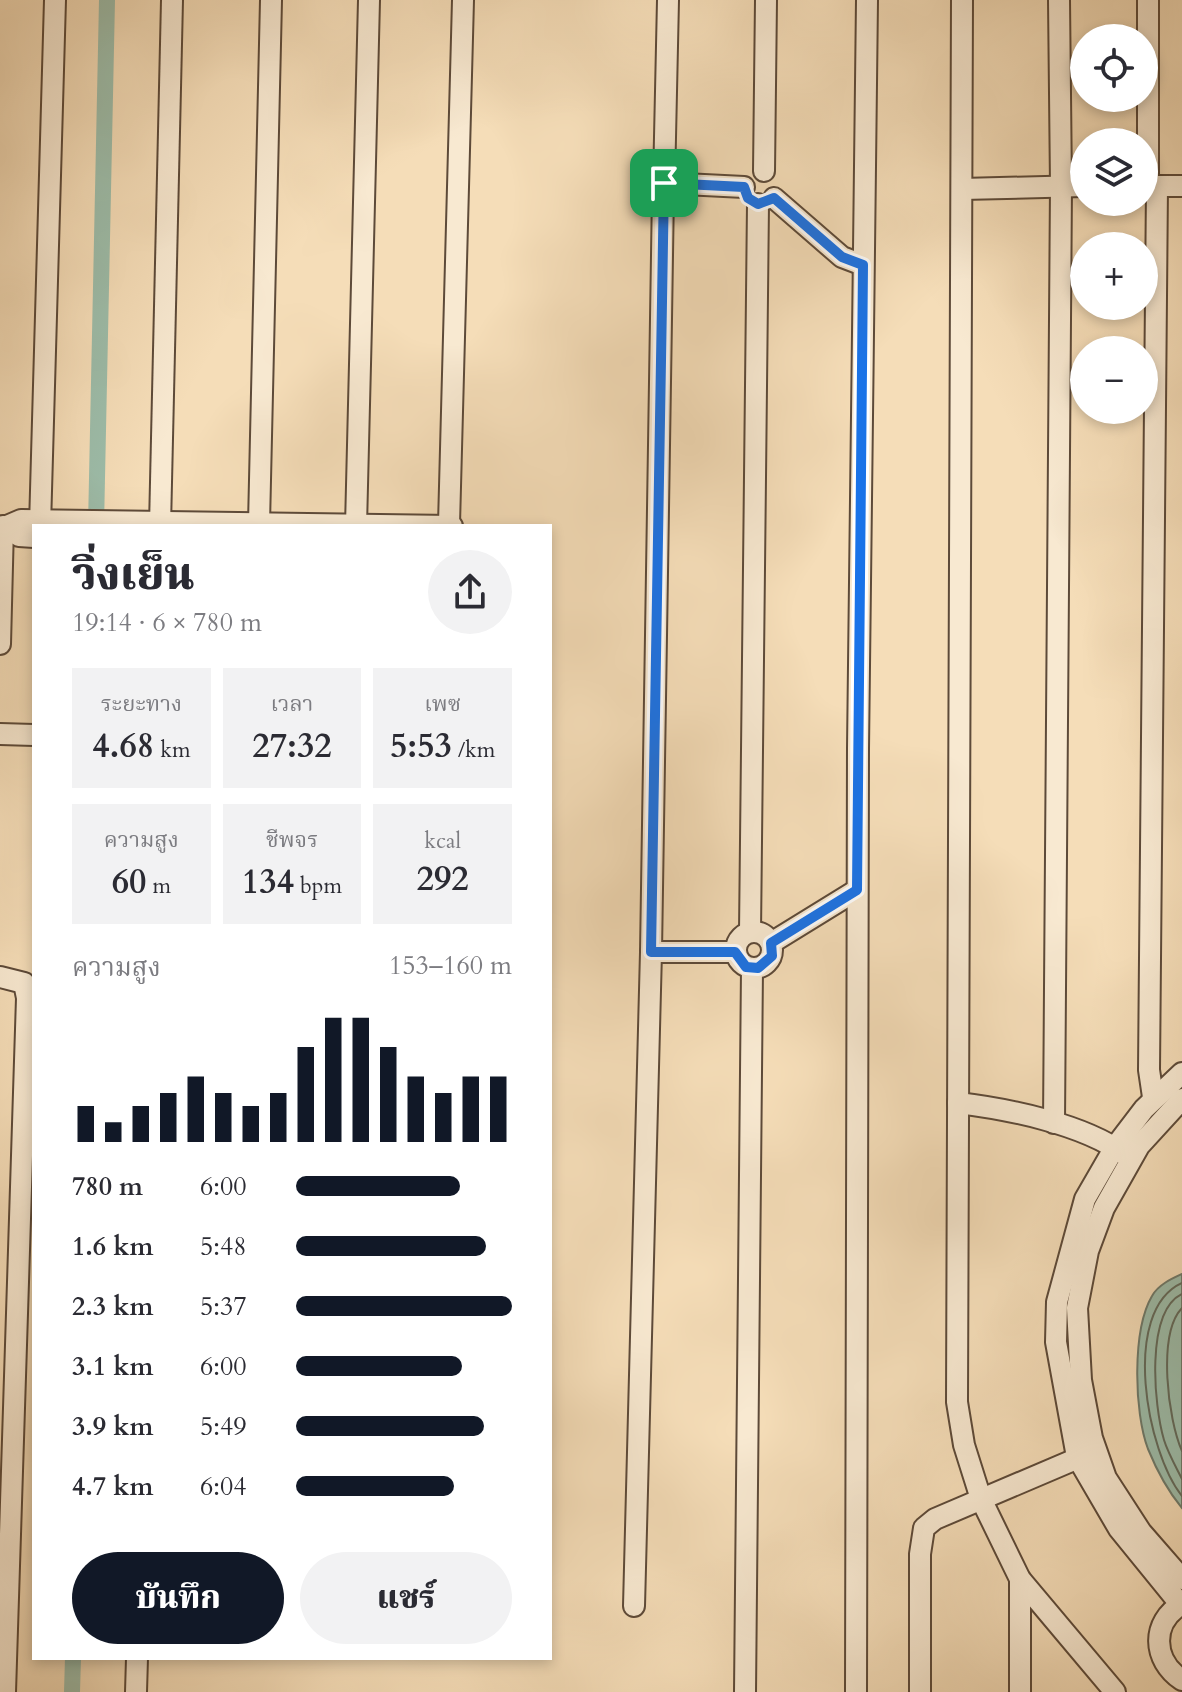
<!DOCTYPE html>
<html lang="th">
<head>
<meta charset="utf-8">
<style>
  body { margin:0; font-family:Cardo,"Noto Serif Thai",serif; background:#f2f2f3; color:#2b2b33; height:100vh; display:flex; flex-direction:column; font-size:30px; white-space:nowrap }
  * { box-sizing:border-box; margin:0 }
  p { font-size:26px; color:#7c7c81 }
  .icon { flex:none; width:44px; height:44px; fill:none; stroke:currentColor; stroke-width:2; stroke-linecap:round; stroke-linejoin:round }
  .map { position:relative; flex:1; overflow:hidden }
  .sheet { position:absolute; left:32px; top:524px; width:520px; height:1136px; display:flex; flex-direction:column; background:#fff; border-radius:0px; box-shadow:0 4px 12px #0003 }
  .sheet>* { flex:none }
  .controls { position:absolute; left:1070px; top:24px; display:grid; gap:16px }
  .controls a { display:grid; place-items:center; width:88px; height:88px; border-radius:50%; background:#fff; box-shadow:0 4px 12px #0003; font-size:40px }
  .pin { position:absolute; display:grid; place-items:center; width:68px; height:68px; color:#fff; margin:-34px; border-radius:16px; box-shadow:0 4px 12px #0006 }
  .round { display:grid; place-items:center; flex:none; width:84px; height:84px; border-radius:42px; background:#f2f2f3 }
  .headline { display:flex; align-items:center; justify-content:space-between; height:136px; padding:0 40px }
  h1 { font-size:44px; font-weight:800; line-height:60px }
  .metrics { display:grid; grid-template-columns:repeat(3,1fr); gap:12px; height:136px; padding:8px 40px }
  .metrics div { display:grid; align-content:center; border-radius:0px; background:#f2f2f3; text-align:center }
  .metrics b { font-size:34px; font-weight:800 }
  .metrics small { font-size:22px; font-weight:400 }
  .metrics p { font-size:22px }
  .chart { height:224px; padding:16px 40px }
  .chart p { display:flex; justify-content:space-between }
  .chart svg { width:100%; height:144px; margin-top:8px; stroke:#111827; stroke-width:6 }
  .cta { display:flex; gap:16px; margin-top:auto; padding:16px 40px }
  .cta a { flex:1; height:92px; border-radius:48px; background:#111827; color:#fff; font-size:32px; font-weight:800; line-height:92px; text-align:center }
  .cta a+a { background:#f2f2f3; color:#2b2b33 }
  ul { padding:0 40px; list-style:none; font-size:26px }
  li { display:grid; grid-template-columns:128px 96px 1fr; align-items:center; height:60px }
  li i { height:20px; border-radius:10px; background:#111827 }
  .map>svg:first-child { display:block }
  .water { fill:#9dbdaa; stroke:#6f7b6c; stroke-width:2 }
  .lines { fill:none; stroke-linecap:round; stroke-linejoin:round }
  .shore { stroke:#646b5c; stroke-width:2 }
  .canal { stroke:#9dbdaa; stroke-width:16 }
  .minor-casing { stroke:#5d4a39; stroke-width:24 }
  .minor { stroke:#f8e9d1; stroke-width:20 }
  .route-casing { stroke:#fff; stroke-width:16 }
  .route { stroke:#1a73e8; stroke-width:10 }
</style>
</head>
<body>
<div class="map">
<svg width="1182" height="1692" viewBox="0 0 1182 1692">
  <rect width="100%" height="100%" fill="#f5ddb8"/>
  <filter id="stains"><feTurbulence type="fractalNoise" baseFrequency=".0025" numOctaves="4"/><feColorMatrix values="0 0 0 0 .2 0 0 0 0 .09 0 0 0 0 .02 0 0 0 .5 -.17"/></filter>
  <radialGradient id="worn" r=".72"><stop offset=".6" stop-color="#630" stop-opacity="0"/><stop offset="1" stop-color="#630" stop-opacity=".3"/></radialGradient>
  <!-- water -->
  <path class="water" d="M 1182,1274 L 1182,1508 C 1167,1490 1157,1471 1148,1449 C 1134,1412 1132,1330 1152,1296 C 1158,1285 1171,1279 1182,1274 Z"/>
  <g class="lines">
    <!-- shore -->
    <g class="shore">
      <path d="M 1182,1283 C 1120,1311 1147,1453 1182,1496"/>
      <path d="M 1182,1294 C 1145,1312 1154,1406 1164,1440 C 1168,1453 1176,1467 1182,1479"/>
      <path d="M 1182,1308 C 1157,1334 1168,1420 1182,1451"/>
    </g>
    <!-- canal -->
    <g class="canal">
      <polyline points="96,526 107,0"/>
      <polyline points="72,1692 73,1658"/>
    </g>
    <defs>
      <g id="minor">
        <polyline points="962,0 957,1402 964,1445 981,1499 1020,1579 1115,1692"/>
        <polyline points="764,171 766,0"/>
        <polyline points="664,183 668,0"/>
        <polyline points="1144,186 1182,186"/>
        <polyline points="1148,186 1148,0"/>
        <polyline points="962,189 1084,186"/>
        <polyline points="774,198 842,257 863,265"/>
        <polyline points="259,524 271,0"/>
        <polyline points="449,524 463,0"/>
        <polyline points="40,526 55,0"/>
        <polyline points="160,526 172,0"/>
        <polyline points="356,526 369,0"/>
        <polyline points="34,537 19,536 7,526 21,520 452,526"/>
        <polyline points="0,644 3,526"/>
        <polyline points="0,734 34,735"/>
        <circle cx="754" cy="950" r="18"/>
        <polyline points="750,932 758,204"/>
        <polyline points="771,943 857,890"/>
        <polyline points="651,952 735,952"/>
        <polyline points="0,977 24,983 27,998 5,1692"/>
        <polyline points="1153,1097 1149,1070 1157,186"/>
        <polyline points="1182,1099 1139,1146 1104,1208 1088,1251 1077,1308 1081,1380 1092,1438 1106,1478 1141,1532 1182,1579"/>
        <path d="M 958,1103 C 1008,1109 1083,1124 1124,1154"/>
        <polyline points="1054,1123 1061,186 1059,0"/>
        <polyline points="1180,1604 1119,1529 1077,1457 1056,1342 1057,1302 1085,1199 1115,1147 1144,1109 1182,1073"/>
        <path d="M 1182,1604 C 1151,1622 1152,1660 1182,1680"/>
        <polyline points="634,1606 651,952 663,192 664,183 744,187"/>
        <polyline points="136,1692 137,1658"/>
        <polyline points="745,1692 752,969"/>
        <polyline points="856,1692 858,749 867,0"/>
        <polyline points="920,1692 920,1554 924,1528 935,1519 1090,1453"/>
        <polyline points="1020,1692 1020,1579"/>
      </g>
    </defs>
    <!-- minor casing -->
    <use href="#minor" class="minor-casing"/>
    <!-- minor -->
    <use href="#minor" class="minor"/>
  </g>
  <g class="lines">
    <defs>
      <polygon id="route" points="664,183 744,187 748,198 758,204 774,198 842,257 863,265 857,890 771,943 772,956 758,968 746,967 735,952 651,952"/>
    </defs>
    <!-- route casing -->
    <use href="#route" class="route-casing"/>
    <!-- route -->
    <use href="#route" class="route"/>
  </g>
  <rect width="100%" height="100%" filter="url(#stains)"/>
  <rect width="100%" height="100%" fill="url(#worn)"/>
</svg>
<div class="controls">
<a><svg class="icon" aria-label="locate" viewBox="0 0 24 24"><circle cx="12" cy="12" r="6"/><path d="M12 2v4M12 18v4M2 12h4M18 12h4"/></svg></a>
<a><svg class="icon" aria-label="layers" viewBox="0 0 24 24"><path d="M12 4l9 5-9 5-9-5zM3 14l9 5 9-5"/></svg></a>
<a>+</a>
<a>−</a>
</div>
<div class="pin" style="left:664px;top:183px;background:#1e9e55"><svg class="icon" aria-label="arrive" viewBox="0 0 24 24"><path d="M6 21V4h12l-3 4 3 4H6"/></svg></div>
<section class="sheet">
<div class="headline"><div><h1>วิ่งเย็น</h1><p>19:14 · 6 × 780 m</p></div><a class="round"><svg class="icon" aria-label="share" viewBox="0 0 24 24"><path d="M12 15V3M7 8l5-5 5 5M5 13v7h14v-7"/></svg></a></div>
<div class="metrics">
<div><p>ระยะทาง</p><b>4.68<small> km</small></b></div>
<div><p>เวลา</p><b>27:32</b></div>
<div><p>เพซ</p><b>5:53<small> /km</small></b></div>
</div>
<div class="metrics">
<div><p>ความสูง</p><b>60<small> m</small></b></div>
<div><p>ชีพจร</p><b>134<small> bpm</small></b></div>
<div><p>kcal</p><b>292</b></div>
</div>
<div class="chart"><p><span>ความสูง</span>153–160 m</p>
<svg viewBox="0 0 160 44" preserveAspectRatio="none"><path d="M5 44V33M15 44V38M25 44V33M35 44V29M45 44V24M55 44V29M65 44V33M75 44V29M85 44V15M95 44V6M105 44V6M115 44V15M125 44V24M135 44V29M145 44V24M155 44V24"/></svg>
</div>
<ul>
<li><b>780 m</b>6:00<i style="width:76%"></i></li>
<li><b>1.6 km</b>5:48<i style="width:88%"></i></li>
<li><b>2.3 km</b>5:37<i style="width:100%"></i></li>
<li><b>3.1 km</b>6:00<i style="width:77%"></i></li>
<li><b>3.9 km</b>5:49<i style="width:87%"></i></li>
<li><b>4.7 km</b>6:04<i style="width:73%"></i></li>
</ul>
<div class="cta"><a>บันทึก</a><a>แชร์</a></div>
</section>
</div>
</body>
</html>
